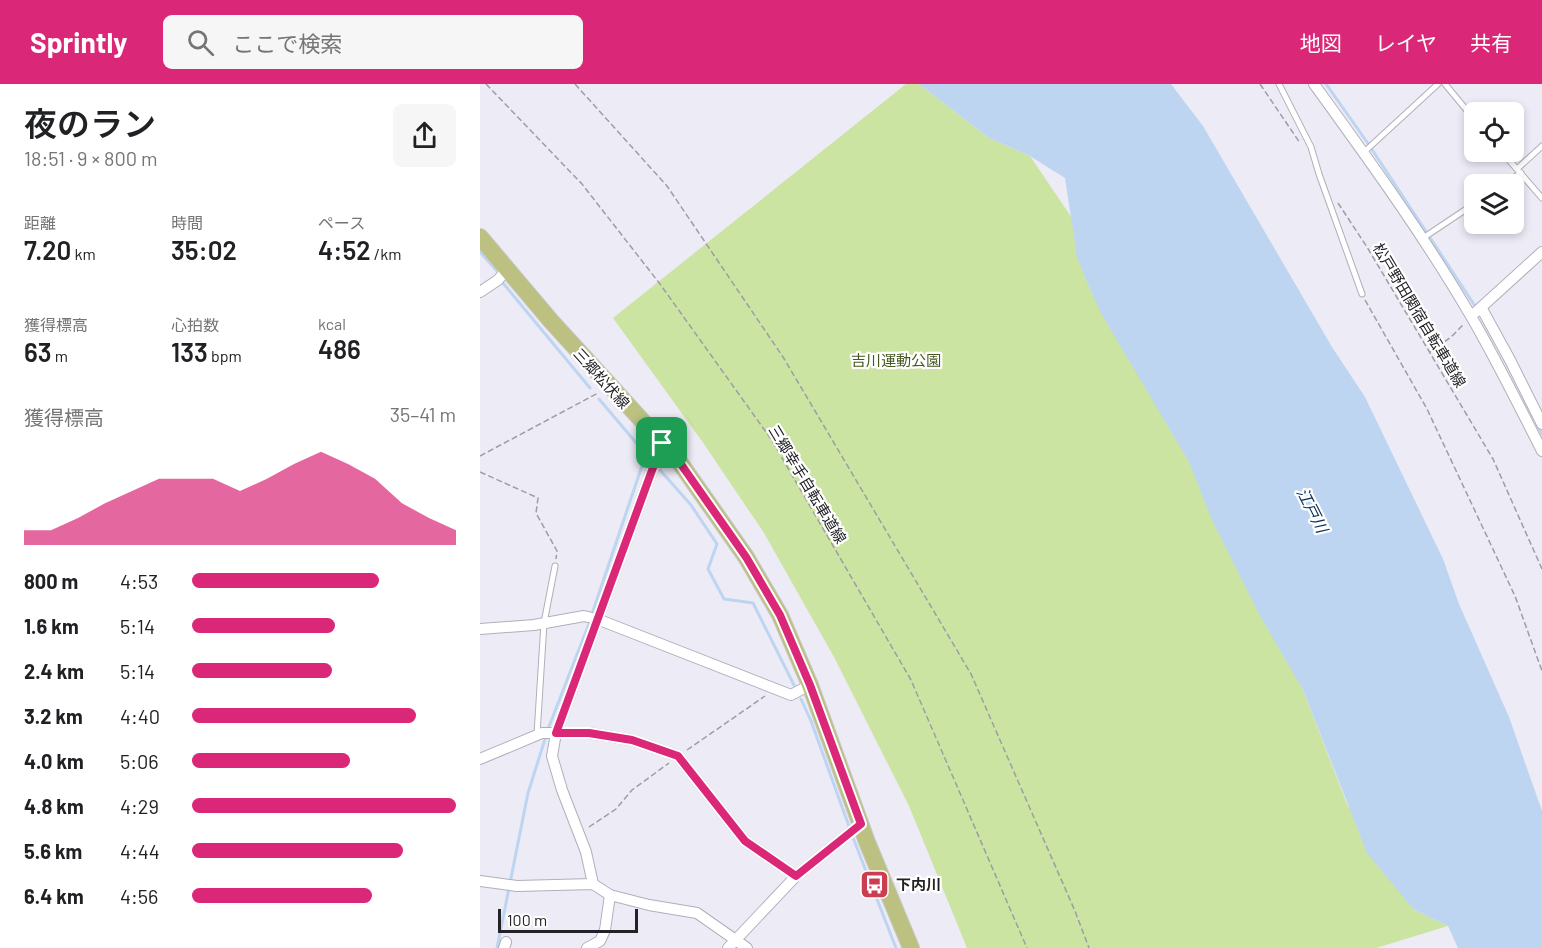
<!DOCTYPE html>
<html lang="ja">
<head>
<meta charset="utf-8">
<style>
  body { margin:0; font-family:Barlow,"Noto Sans JP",sans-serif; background:#f6f6f6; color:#202124; height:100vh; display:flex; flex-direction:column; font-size:22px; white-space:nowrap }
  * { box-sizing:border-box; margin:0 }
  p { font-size:20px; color:#757577 }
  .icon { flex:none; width:33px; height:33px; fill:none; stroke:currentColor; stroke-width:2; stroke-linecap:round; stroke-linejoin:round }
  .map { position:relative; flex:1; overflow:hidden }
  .side { display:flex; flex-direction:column; background:#fff; width:480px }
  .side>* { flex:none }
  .controls { position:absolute; left:984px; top:18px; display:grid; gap:12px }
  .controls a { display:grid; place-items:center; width:60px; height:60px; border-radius:9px; background:#fff; box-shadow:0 3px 9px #0003; font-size:30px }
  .scale { position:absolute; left:18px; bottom:15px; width:140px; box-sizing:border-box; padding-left:6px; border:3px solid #232226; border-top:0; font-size:16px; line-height:21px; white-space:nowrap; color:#232226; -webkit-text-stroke:4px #fff; paint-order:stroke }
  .pin { position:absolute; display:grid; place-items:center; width:51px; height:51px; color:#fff; margin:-26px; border-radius:12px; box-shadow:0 3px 9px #0006 }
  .round { display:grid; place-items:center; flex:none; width:63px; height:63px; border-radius:9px; background:#f6f6f6 }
  .head { display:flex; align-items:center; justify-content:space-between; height:102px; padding:0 24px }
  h1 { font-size:33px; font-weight:600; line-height:45px }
  .metrics { display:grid; grid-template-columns:repeat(3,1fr); gap:9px; height:102px; padding:6px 24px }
  .metrics div { display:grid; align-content:center }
  .metrics b { font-size:26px; font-weight:600 }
  .metrics small { font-size:16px; font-weight:400 }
  .metrics p { font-size:16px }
  .chart { height:168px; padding:12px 24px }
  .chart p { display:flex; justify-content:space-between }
  .chart svg { width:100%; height:108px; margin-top:6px; fill:#db2777; opacity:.7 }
  ul { padding:0 24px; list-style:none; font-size:20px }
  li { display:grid; grid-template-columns:96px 72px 1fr; align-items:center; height:45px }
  li i { height:15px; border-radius:8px; background:#db2777 }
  header { display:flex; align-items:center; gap:36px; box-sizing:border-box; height:84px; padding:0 30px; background:#db2777; color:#fff }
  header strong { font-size:28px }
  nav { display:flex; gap:33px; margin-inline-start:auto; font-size:21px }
  .search { width:420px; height:54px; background:#f6f6f6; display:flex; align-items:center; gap:15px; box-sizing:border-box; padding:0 21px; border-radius:9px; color:#757577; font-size:22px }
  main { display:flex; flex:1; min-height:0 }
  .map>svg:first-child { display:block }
  .green { fill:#cbe4a2 }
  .water { fill:#bed5f1 }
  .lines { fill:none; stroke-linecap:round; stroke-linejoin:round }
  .stream { stroke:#bed5f1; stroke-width:3 }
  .lane-casing { stroke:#b2afba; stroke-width:7 }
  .street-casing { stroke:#b2afba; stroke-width:12 }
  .primary-casing { stroke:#cacacb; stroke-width:18 }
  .path { stroke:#9e9ca4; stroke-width:1.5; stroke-dasharray:6 3; stroke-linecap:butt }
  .lane { stroke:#fff; stroke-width:5 }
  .street { stroke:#fff; stroke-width:10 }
  .primary { stroke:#bcc182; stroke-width:16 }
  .route-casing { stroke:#fff; stroke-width:12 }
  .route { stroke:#db2777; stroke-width:8 }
  .labels { text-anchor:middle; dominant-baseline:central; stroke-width:4.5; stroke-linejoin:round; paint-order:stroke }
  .street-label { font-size:15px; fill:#232226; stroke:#fff }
  .park-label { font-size:15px; fill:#46591f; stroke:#fff }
  .poi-label { font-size:15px; font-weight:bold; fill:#232226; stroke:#fff; text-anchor:start }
  .water-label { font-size:16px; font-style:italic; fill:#07305a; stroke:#fff }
</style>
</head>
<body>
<header>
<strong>Sprintly</strong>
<div class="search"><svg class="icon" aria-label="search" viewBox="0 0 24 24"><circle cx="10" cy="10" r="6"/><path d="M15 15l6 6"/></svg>ここで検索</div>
<nav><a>地図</a><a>レイヤ</a><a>共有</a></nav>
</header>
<main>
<section class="side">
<div class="head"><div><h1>夜のラン</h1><p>18:51 · 9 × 800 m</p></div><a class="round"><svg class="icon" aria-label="share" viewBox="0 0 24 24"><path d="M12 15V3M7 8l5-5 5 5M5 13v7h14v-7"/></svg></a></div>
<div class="metrics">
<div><p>距離</p><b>7.20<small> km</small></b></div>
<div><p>時間</p><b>35:02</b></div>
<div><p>ペース</p><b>4:52<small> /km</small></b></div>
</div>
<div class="metrics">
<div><p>獲得標高</p><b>63<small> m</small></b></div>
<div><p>心拍数</p><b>133<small> bpm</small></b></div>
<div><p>kcal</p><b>486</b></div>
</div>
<div class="chart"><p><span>獲得標高</span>35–41 m</p>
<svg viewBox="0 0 160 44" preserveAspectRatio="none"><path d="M0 44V38L10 38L20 33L30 27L40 22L50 17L60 17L70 17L80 22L90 17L100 11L110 6L120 11L130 17L140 27L150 33L160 38V44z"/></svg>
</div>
<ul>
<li><b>800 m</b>4:53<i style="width:71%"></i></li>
<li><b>1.6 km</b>5:14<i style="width:54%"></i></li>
<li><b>2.4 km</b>5:14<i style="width:53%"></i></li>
<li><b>3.2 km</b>4:40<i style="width:85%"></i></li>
<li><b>4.0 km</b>5:06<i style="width:60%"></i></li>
<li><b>4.8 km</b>4:29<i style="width:100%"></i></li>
<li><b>5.6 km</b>4:44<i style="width:80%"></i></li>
<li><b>6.4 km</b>4:56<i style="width:68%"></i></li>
</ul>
</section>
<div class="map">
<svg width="1062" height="864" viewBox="0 0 1062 864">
  <rect width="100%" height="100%" fill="#edebf6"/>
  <!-- green -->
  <polygon class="green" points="426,0 439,0 509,54 550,72 592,134 609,203 709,378 823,606 867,720 933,825 968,842 896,864 487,864 429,722 354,573 284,449 224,360 133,234"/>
  <!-- water -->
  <polygon class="water" points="439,0 691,0 723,42 852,263 885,313 963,475 979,520 1029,633 1062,727 1062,864 978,864 968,842 933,825 887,769 823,606 779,530 732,436 709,378 622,231 609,203 597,173 585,94 550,72 509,54"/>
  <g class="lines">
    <!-- stream -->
    <g class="stream">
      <polyline points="846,0 887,58 997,225"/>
      <polyline points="0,168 17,187"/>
      <polyline points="23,199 110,304"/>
      <polyline points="119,315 169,374"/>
      <polyline points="1058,343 1062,350"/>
      <polyline points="180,386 211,421 237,460 228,485 244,515 273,519 314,601"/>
      <polyline points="112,530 166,370"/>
      <polyline points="321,615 331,637 370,745"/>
      <polyline points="68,645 110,537"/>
      <polyline points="372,751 416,864"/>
      <polyline points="17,864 48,709 66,652"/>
    </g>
    <defs>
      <g id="lane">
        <polyline points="799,0 831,63 839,90 882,210"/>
        <polyline points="965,0 994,35"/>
        <polyline points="1022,68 1062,114"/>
        <polyline points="883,69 958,0"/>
        <polyline points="1037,85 1062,62"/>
        <polyline points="1024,100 1041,89"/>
        <polyline points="943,154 994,120"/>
        <polyline points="57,650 64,539 75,482"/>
      </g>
      <g id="street">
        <path d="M 834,0 C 889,76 945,153 992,234 C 1017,277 1039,322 1062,367"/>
        <polyline points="0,208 18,196 27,185"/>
        <polyline points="1002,225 1030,276 1062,340"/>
        <polyline points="996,228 1062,168"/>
        <polyline points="0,545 54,541 104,532 117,535 311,611 330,601"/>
        <polyline points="0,675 62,649 109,649 152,656 198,672 265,757 316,792"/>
        <polyline points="0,797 37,802 113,800 130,811 169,821 217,829 267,864"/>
        <polyline points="113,800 106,768 82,706 72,672 76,649 182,359"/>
        <polyline points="24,864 26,858"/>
        <polyline points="107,864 120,857 125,846 130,811"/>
        <polyline points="248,864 316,792 381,740"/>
      </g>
      <polyline id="primary" points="0,153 71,237 198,376 266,473 300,531 330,601 387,758 431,864"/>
    </defs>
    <!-- lane casing -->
    <use href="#lane" class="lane-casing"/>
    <!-- street casing -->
    <use href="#street" class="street-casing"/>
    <!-- primary casing -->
    <use href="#primary" class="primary-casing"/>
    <!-- path -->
    <g class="path">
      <polyline points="6,0 102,100 180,200 291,355 431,596 547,864"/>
      <polyline points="95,0 187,102 303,273 491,590 595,827 609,864"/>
      <polyline points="780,0 820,59"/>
      <polyline points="858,119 887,163 1013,375 1062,485"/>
      <polyline points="885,216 947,325 1035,512 1062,587"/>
      <polyline points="950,268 971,253 984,240"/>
      <polyline points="0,372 118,309"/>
      <polyline points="0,388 58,414 56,429 77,467 76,475"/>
      <polyline points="207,666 285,612"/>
      <polyline points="109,743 136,725 152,706 189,679"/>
    </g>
    <!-- lane -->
    <use href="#lane" class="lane"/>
    <!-- street -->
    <use href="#street" class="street"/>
    <!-- primary -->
    <use href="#primary" class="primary"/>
  </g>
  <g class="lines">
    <defs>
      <polygon id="route" points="182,359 198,376 266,473 300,531 330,601 381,740 316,792 265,757 198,672 152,656 109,649 76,649"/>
    </defs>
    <!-- route casing -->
    <use href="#route" class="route-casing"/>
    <!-- route -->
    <use href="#route" class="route"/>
  </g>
  <!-- icons -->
  <defs>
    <symbol id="bus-square" viewBox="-11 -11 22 22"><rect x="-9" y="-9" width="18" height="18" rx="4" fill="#cd3d51" stroke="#fff"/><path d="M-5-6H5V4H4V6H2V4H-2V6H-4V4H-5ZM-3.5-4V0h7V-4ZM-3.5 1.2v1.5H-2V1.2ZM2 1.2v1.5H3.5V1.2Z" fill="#fff"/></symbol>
  </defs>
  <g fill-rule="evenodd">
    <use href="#bus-square" x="378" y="784" width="33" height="33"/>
  </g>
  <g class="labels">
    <!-- street labels -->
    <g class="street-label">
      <text transform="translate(940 231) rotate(59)">松戸野田関宿自転車道線</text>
      <text transform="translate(122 294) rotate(48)">三郷松伏線</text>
      <text transform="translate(328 400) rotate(59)">三郷幸手自転車道線</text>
    </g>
    <!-- park labels -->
    <g class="park-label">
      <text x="416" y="276">吉川運動公園</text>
    </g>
    <!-- poi labels -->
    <g class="poi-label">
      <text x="416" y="800">下内川</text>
    </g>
    <!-- water labels -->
    <g class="water-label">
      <text transform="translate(833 426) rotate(63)">江戸川</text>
    </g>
  </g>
</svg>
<div class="controls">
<a><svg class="icon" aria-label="locate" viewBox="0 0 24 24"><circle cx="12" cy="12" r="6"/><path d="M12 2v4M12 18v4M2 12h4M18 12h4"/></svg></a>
<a><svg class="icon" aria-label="layers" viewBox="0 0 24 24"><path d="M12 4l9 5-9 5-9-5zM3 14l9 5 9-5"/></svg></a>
</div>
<div class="scale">100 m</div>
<div class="pin" style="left:182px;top:359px;background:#1e9e55"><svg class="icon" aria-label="arrive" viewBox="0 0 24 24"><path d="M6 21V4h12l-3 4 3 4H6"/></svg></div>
</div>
</main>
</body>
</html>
